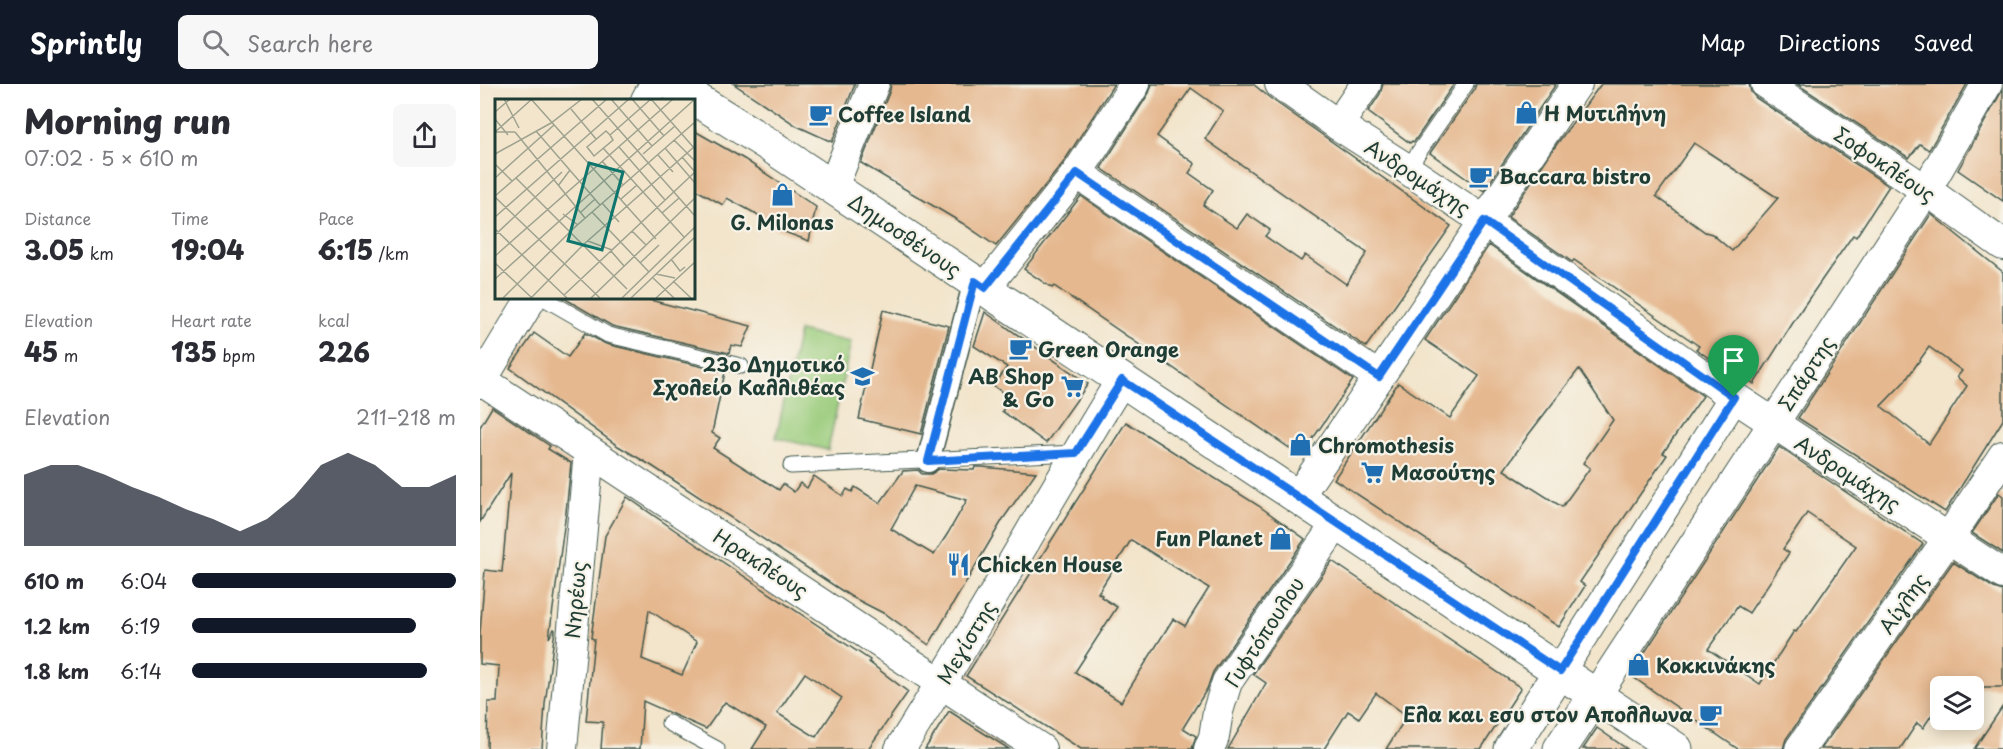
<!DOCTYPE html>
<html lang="en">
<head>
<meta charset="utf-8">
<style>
  body { margin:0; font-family:"Playpen Sans",sans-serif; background:#f7f7f7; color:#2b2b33; height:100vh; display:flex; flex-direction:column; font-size:22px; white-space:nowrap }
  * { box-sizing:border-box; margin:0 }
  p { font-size:20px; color:#7c7c81 }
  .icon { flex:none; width:33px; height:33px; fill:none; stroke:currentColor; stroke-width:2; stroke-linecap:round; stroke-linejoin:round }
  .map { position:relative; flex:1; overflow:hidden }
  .drawer { display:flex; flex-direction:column; background:#fff; width:480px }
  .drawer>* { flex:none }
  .tools { position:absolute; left:1450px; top:592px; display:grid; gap:12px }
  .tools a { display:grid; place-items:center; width:54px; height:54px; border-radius:9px; background:#fff; box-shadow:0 3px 15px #0003; font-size:30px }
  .pin { position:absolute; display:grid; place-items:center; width:51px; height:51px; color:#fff; margin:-62px -26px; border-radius:50% 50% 50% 0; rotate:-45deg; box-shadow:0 0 6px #0007 }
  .pin .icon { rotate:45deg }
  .round { display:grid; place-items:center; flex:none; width:63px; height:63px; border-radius:9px; background:#f7f7f7 }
  .overview { display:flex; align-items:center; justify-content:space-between; height:102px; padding:0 24px }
  h1 { font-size:33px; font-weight:800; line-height:45px }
  .stats { display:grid; grid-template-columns:repeat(3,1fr); gap:9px; height:102px; padding:6px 24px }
  .stats div { display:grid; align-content:center }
  .stats b { font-size:26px; font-weight:800 }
  .stats small { font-size:16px; font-weight:400 }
  .stats p { font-size:16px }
  .chart { height:168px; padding:12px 24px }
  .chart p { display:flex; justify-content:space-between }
  .chart svg { width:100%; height:108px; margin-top:6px; fill:#111827; opacity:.7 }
  ul { padding:0 24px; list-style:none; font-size:20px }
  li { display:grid; grid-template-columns:96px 72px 1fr; align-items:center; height:45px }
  li i { height:15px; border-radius:8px; background:#111827 }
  header { display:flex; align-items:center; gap:36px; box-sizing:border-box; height:84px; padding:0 30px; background:#111827; color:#fff }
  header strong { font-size:28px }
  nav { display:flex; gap:33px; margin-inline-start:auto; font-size:21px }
  .search { width:420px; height:54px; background:#f7f7f7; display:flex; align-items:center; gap:15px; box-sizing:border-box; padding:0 21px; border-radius:9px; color:#7c7c81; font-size:22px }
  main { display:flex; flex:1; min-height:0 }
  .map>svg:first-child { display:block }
  .green { fill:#9acc7c; stroke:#5c8458; stroke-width:1.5 }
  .building { fill:#e5b88f; fill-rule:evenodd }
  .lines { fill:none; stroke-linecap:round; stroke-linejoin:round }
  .service-casing { stroke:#3f564b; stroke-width:17 }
  .pedestrian-casing { stroke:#3f564b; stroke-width:25 }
  .minor-casing { stroke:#3f564b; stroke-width:32 }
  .tertiary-casing { stroke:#3f564b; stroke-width:35 }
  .service { stroke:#fff; stroke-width:15 }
  .pedestrian { stroke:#fff; stroke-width:22 }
  .minor { stroke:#fff; stroke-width:30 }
  .tertiary { stroke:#fff; stroke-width:33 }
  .route-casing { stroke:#fff; stroke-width:12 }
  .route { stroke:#1a73e8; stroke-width:8 }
  .labels { text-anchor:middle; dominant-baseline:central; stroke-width:4.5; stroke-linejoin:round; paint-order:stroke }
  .poi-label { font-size:20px; font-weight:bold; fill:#1f3d34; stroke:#f7f3e8; text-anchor:start }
  .street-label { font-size:20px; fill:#1f3d34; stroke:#f7f3e8 }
  .inset-road { fill:none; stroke:#9ea28f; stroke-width:1.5 }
  .view { fill:#0f766e; fill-opacity:0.15; stroke:#0f766e; stroke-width:3 }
  .inset-edge { fill:none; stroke:#1f3d34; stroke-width:3 }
</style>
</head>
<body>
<header>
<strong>Sprintly</strong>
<div class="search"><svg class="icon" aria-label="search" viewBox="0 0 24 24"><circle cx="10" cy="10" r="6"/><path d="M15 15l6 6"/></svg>Search here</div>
<nav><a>Map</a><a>Directions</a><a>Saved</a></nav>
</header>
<main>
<section class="drawer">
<div class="overview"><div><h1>Morning run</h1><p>07:02 · 5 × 610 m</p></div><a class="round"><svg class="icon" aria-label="share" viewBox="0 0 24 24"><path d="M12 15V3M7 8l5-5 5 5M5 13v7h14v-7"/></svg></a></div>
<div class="stats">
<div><p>Distance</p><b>3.05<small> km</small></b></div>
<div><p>Time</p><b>19:04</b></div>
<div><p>Pace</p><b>6:15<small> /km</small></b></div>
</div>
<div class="stats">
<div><p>Elevation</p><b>45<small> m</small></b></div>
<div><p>Heart rate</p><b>135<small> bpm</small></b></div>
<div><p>kcal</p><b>226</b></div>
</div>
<div class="chart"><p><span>Elevation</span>211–218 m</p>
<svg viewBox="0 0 160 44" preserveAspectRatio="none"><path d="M0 44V15L10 11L20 11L30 15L40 20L50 24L60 29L70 33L80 38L90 33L100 24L110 11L120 6L130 11L140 20L150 20L160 15V44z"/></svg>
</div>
<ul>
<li><b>610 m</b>6:04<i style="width:100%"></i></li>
<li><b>1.2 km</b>6:19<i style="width:85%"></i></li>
<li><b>1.8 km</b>6:14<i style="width:89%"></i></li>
</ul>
</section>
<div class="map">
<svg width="1523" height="665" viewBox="0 0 1523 665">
  <rect width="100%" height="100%" fill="#f7f3e8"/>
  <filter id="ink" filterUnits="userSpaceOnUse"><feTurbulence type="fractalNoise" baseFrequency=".0167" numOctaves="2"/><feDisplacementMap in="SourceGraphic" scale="12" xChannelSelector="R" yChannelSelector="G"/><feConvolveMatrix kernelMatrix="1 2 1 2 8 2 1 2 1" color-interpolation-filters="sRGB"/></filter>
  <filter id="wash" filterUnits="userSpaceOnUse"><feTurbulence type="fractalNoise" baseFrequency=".008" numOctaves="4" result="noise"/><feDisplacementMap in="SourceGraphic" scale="24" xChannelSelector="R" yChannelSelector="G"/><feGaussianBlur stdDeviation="1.35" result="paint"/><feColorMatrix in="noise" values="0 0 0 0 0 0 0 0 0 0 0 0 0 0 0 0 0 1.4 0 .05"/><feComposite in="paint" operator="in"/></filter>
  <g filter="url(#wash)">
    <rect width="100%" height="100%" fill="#f2e5cc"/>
    <!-- green -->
    <polygon class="green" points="319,247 371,258 348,366 296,354"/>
    <g id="blocks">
      <!-- building -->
      <g class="building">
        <polygon points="254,0 375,0 352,58 317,42"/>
        <polygon points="411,0 634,0 583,79 516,162 482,139 381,79 410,6"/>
        <path d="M 672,0 L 773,0 L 790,14 L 971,142 L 886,263 L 621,84 L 669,9 ZM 711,4 L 743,27 L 725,55 L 887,169 L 866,200 L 825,171 L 821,177 L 785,152 L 790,146 L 767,130 L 757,144 L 723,121 L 733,106 L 709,89 L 715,80 L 677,52 Z"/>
        <polygon points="903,0 974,0 934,58 932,57 930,59 888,28 900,10"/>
        <polygon points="996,0 1076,0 1004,107 950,69 994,6"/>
        <path d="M 1121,0 L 1269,0 L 1271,8 L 1276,14 L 1409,102 L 1376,153 L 1373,151 L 1323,223 L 1274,300 L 1246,280 L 1243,284 L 1216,265 L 1219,262 L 1094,176 L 1092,178 L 1028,133 L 1074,64 ZM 1214,59 L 1298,114 L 1252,167 L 1232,150 L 1225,148 L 1176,112 Z"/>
        <polygon points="1317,0 1487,0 1449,66 1440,60 1429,74"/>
        <polygon points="1523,5 1523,117 1478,86"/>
        <polygon points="213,46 264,75 336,123 329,157 280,139 280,132 247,114 243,121 213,104"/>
        <polygon points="601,112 873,296 821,372 574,202 572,204 544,185"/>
        <path d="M 1451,130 L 1523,188 L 1523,336 L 1465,428 L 1318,334 ZM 1449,263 L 1482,287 L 1477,293 L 1487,302 L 1449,360 L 1401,322 L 1425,297 Z"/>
        <path d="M 1009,161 L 1223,312 L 1183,369 L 1187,371 L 1100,498 L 1105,502 L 1079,543 L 854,395 L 918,299 L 970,334 L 999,292 L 945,256 ZM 1099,285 L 1133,336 L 1103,379 L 1110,384 L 1082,423 L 1024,386 L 1049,350 Z"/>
        <polygon points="82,213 171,213 170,216 271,242 262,263 251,261 249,269 132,242"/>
        <polygon points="403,226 469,242 441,350 379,335"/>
        <polygon points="505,228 608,300 566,359 522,327 531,315 514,302 527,283 494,262"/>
        <path d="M 54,249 L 88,273 L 105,249 L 126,260 L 245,288 L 232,349 L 240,354 L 233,364 L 299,406 L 303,400 L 314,408 L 320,399 L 327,404 L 334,392 L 363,412 L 367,405 L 372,408 L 375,403 L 400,419 L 423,387 L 438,386 L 442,390 L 451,390 L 459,385 L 494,386 L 495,383 L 502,383 L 556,388 L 523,435 L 449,561 L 407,531 L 370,512 L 172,382 L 138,362 L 30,284 ZM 435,402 L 487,416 L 468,449 L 454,471 L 411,445 Z"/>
        <polygon points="12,323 70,362 68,365 91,379 86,428 69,554 74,545 75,546 65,620 62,665 7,665 8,618 17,618 19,582 0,580 0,549 5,486 22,488 31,389 0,438 0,343"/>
        <path d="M 646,338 L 779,422 L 825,455 L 733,588 L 727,605 L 703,644 L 716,652 L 712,665 L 601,665 L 486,592 ZM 651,456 L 729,504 L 705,542 L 693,535 L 641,618 L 595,588 L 637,523 L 621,513 L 622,511 L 618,509 Z"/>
        <path d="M 1299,363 L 1443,460 L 1306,655 L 1303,665 L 1258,665 L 1150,591 ZM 1327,429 L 1376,462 L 1316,548 L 1314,547 L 1280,600 L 1228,565 L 1258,522 L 1269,529 L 1309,469 L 1303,465 Z"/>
        <polygon points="1519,409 1523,412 1523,469 1492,449"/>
        <path d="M 147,413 L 202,451 L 390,576 L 389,578 L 428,608 L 388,665 L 272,665 L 286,643 L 245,618 L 226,645 L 163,617 L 160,665 L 121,665 L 123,638 L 106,637 L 114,555 L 111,554 L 125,452 ZM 169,526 L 217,558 L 202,591 L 162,575 ZM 325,589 L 362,614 L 336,653 L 297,629 Z"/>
        <polygon points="852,477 1041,604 1001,665 906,665 927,632 896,609 879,634 868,627 844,665 748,665 786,599 773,590"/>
        <polygon points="1473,478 1514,504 1523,507 1523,603 1461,603 1461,617 1443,644 1437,639 1420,665 1341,665"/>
        <polygon points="1523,622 1523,665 1494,665"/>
        <polygon points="469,627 529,665 445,665"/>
        <polygon points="1117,644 1147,665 1103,665"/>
      </g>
    </g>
  </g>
  <g filter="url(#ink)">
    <use href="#blocks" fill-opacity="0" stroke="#3f564b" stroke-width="1.5"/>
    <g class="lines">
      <defs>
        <g id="service">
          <polyline points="927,85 986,0"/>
          <polyline points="62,213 128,251 261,282"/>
          <polyline points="311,382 596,369"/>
          <polyline points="189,639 237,665"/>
        </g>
        <polyline id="pedestrian" points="448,377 495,197"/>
        <g id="minor">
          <polyline points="800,0 858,41 927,85 1004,137 1254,313 1523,490"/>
          <polyline points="1286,0 1446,106 1523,161"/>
          <polyline points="166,16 175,0"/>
          <polyline points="858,41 886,0"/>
          <polyline points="597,89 899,293"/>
          <polyline points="353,103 394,0"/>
          <polyline points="505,204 597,89 655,0"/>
          <polyline points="0,295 561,665"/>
          <polyline points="0,299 52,213"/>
          <polyline points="818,413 1097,0"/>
          <polyline points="1080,587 1254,313"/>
          <polyline points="1116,611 1446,106 1507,0"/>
          <polyline points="82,665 109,367"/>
          <path d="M 420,665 C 497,544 566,418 642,295"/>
          <polyline points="729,665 734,653 738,627 747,598 857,439"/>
          <polyline points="1320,665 1468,455 1523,372"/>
        </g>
        <g id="tertiary">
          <polyline points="192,0 286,59 1196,665"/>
          <polyline points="1031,665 1080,587"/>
          <polyline points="1080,665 1116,611"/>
        </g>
      </defs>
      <!-- service casing -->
      <use href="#service" class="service-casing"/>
      <!-- pedestrian casing -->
      <use href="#pedestrian" class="pedestrian-casing"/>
      <!-- minor casing -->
      <use href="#minor" class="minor-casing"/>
      <!-- tertiary casing -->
      <use href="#tertiary" class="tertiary-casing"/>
      <!-- service -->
      <use href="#service" class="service"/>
      <!-- pedestrian -->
      <use href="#pedestrian" class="pedestrian"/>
      <!-- minor -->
      <use href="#minor" class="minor"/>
      <!-- tertiary -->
      <use href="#tertiary" class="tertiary"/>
    </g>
  </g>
  <g class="lines" filter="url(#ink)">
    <defs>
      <polygon id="route" points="597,89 899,293 1004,137 1254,313 1080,587 642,296 596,369 448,377 495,197 505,204"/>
    </defs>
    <!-- route casing -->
    <use href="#route" class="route-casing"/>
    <!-- route -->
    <use href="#route" class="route"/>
  </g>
  <!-- icons -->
  <defs>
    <symbol id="shop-bare" viewBox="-9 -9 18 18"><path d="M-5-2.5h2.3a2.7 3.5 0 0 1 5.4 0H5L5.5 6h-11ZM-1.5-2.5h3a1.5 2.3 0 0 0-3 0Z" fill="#1f6fb2" stroke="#f7f3e8" stroke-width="2.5" paint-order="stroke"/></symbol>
    <symbol id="cafe-bare" viewBox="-9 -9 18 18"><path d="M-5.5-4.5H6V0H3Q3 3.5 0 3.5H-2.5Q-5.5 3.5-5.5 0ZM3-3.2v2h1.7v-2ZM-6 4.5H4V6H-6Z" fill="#1f6fb2" stroke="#f7f3e8" stroke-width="2.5" paint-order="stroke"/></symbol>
    <symbol id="school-bare" viewBox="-9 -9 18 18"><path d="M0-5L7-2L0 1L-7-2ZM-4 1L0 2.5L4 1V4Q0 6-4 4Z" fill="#1f6fb2" stroke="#f7f3e8" stroke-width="2.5" paint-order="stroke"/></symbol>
    <symbol id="supermarket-bare" viewBox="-9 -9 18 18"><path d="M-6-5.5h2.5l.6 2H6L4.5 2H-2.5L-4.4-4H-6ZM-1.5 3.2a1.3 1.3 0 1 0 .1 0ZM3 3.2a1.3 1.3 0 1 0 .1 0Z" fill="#1f6fb2" stroke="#f7f3e8" stroke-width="2.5" paint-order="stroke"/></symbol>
    <symbol id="restaurant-bare" viewBox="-9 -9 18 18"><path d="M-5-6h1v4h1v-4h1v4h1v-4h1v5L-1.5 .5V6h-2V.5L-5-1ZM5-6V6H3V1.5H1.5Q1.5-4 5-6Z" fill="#1f6fb2" stroke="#f7f3e8" stroke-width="2.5" paint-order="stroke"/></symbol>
  </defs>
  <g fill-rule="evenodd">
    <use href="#shop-bare" x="1030" y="12" width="33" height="33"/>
    <use href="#cafe-bare" x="324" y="14" width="33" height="33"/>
    <use href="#cafe-bare" x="984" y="76" width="33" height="33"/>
    <use href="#shop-bare" x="286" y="94" width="33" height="33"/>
    <use href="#cafe-bare" x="524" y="248" width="33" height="33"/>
    <use href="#school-bare" x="366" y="276" width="33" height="33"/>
    <use href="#supermarket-bare" x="576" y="286" width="33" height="33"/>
    <use href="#shop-bare" x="804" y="344" width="33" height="33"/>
    <use href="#supermarket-bare" x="876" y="372" width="33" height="33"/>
    <use href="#shop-bare" x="784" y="438" width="33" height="33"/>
    <use href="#restaurant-bare" x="462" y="464" width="33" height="33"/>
    <use href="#shop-bare" x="1142" y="564" width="33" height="33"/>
    <use href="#cafe-bare" x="1214" y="614" width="33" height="33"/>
  </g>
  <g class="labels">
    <!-- poi labels -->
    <g class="poi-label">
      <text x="1064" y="29">Η Μυτιλήνη</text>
      <text x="358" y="30">Coffee Island</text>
      <text x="1019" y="92">Baccara bistro</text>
      <text x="302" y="138" text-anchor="middle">G. Milonas</text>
      <text x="558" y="265">Green Orange</text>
      <text x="365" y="280" text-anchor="end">23ο Δημοτικό<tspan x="365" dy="23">Σχολείο Καλλιθέας</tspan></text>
      <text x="574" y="292" text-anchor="end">AB Shop<tspan x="574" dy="23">&amp; Go</tspan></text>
      <text x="838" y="361">Chromothesis</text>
      <text x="911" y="388">Μασούτης</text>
      <text x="783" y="454" text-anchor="end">Fun Planet</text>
      <text x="497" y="480">Chicken House</text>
      <text x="1176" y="581">Κοκκινάκης</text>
      <text x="1213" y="630" text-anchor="end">Ελα και εσυ στον Απολλωνα</text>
    </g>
    <!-- street labels -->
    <g class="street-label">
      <text transform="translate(1405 80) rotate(34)">Σοφοκλέους</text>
      <text transform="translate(938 93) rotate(33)">Ανδρομάχης</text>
      <text transform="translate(425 151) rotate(34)">Δημοσθένους</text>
      <text transform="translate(1326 289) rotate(-57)">Σπάρτης</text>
      <text transform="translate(1368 389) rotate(33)">Ανδρομάχης</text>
      <text transform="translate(281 479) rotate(33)">Ηρακλέους</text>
      <text transform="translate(95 516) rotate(-85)">Νηρέως</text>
      <text transform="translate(1423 519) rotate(-55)">Αίγλης</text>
      <text transform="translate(784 548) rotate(-57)">Γυφτόπουλου</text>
      <text transform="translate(486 558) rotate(-59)">Μεγίστης</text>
    </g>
  </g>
  <!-- overview -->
  <g transform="translate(15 15)">
    <rect width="200" height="200" fill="#f2e5cc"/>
    <path class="inset-road" d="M 9,0 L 24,29M 36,0 L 161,140M 97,0 L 200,117M 116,0 L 157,47M 137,0 L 169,37M 156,0 L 200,50M 76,10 L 101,40M 0,13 L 15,0M 0,20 L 13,36M 41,32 L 105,106M 0,33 L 37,0M 0,33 L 20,33M 20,33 L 90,119M 115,36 L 156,0M 179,41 L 200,62M 124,48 L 170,101M 108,49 L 189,138M 170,49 L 200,84M 96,53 L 92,48 L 111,32 L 115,36M 96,53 L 99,57 L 118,41 L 115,36M 0,55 L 56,24 L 87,0M 148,55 L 180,27M 163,56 L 178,73M 187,58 L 200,73M 107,62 L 128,86M 0,65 L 17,82M 0,79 L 59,26M 21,79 L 132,190M 63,87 L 75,71M 0,97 L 112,0M 0,98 L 105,199M 126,100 L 142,86M 107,104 L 124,123M 86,113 L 100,100M 97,113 L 154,173M 167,114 L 184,99M 68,115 L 83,126M 0,118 L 134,0M 0,130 L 72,199M 137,132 L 151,146M 0,136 L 67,73M 93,142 L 117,151M 116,152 L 129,167M 0,157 L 178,0M 176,160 L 185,172 L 190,168M 0,164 L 37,199M 145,164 L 164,146M 161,175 L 180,179M 157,178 L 179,199M 0,180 L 200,0M 178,182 L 196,199M 69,196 L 200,73M 8,199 L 80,128 L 200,23M 36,199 L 88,146 L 200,47M 96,199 L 200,99M 127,199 L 200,128M 136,199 L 200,138M 161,199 L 200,163"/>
    <path class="view" d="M 94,64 L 128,73 L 107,151 L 73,142 Z"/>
    <rect width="200" height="200" class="inset-edge"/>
  </g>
</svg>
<div class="tools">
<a><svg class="icon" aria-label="layers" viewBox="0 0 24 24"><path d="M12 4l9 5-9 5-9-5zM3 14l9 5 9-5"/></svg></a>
</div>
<div class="pin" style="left:1254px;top:313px;background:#1e9e55"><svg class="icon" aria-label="arrive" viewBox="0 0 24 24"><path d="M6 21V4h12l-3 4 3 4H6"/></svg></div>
</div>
</main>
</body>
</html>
